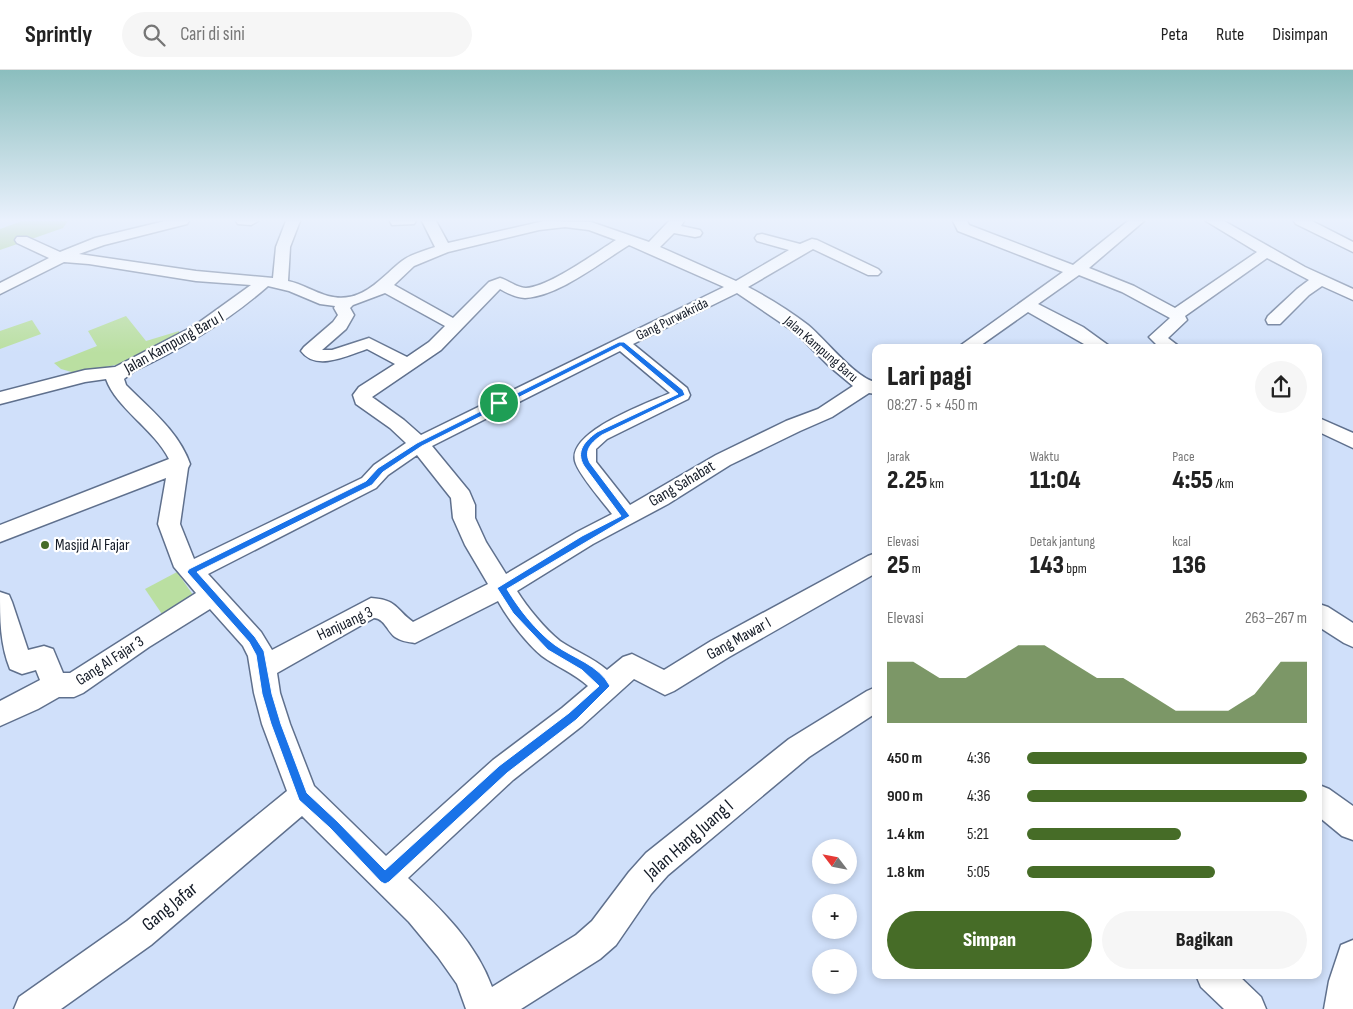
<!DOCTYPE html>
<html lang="id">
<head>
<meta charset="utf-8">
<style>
  body { margin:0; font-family:"Sofia Sans Condensed",sans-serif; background:#f6f6f6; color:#222; height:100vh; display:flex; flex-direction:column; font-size:19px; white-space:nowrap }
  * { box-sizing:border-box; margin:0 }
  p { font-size:16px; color:#767676 }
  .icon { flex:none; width:28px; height:28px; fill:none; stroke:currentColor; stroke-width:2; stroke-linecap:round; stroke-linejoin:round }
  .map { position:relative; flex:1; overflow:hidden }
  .drawer { position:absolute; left:872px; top:274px; width:450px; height:635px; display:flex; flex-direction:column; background:#fff; border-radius:10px; box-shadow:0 2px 8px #0003 }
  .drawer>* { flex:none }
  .needle { width:32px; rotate:302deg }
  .tools { position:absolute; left:812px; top:769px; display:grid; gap:10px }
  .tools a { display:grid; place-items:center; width:45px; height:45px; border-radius:50%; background:#fff; box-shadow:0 2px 8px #0003; font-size:25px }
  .pin { position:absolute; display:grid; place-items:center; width:42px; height:42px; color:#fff; margin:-21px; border:2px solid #fff; border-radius:50%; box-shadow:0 1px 5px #0007 }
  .round { display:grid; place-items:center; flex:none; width:52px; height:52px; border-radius:26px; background:#f6f6f6 }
  .overview { display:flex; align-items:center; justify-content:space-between; height:85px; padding:0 15px }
  h1 { font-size:28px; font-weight:800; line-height:38px }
  .metrics { display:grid; grid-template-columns:repeat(3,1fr); gap:8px; height:85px; padding:5px 15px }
  .metrics div { display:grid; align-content:center }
  .metrics b { font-size:25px; font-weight:800 }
  .metrics small { font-size:14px; font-weight:400 }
  .metrics p { font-size:14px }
  .chart { height:140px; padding:10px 15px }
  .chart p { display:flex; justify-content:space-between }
  .chart svg { width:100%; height:90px; margin-top:5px; fill:#466c27; opacity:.7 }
  .button { display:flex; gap:10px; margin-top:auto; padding:10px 15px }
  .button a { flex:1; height:58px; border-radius:30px; background:#466c27; color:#fff; font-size:20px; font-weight:800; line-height:58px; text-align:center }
  .button a+a { background:#f6f6f6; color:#222 }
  ul { padding:0 15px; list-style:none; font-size:16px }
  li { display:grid; grid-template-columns:80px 60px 1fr; align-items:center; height:38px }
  li i { height:12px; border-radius:6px; background:#466c27 }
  header { display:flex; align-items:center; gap:30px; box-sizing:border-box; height:70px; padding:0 25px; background:#fff; border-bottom:1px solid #e0e0e0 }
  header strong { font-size:24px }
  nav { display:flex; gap:28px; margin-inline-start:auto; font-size:18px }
  .search { width:350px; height:45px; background:#f6f6f6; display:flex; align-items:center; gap:12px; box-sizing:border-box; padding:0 18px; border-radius:28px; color:#767676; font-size:19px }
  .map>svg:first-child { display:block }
  .green { fill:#badfa1 }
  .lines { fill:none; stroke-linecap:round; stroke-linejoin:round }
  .river { fill:#9fcd7f; fill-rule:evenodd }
  .street-casing { stroke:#5f708d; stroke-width:3 }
  .street { fill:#fff; fill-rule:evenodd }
  .route { fill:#1a73e8; stroke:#fff; fill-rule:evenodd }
  .poi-dot { fill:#466c27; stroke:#fff; stroke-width:2 }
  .labels { text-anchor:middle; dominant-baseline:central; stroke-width:4.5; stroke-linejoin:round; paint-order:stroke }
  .far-street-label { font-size:14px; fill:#131a26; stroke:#fff }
  .street-label { font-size:16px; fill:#131a26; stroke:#fff }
  .poi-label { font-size:16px; fill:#131a26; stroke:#fff; text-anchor:start }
  .near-street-label { font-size:19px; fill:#131a26; stroke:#fff }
</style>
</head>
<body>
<header>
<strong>Sprintly</strong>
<div class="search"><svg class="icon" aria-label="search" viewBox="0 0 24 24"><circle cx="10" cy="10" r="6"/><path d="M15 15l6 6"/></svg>Cari di sini</div>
<nav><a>Peta</a><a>Rute</a><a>Disimpan</a></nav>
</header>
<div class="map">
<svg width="1353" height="939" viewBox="0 0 1353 939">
  <rect width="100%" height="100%" fill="#d0e0fa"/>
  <!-- green -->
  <g class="green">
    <polygon points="126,246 146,271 179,261 179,267 140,288 121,294 75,303 61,299 54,293 97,276 88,261"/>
    <polygon points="32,250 41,264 0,279 0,261"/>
    <polygon points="177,502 198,532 166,550 145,519"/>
  </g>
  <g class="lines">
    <!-- river -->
    <polygon class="river" points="22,151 68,151 63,158 0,180 0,159"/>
    <defs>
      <g id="street">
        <path d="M 165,151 L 189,151 L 187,154 L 104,175 L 79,184 L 196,201 L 273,208 L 276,177 L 286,151 L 300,151 L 290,177 L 288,211 C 302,214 314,222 328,226 C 362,235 380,208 402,191 C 411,184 424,181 435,177 L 422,151 L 436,151 L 448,173 L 544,151 L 591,152 L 649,172 L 669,151 L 684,151 L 681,156 L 700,160 L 702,163 L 700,166 L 695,167 L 674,163 L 660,177 L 736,211 L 789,180 L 757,171 L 755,168 L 757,165 L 762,164 L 800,174 L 812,169 L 817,170 L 878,199 L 881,202 L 878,205 L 868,205 L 813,179 L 748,217 C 769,228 790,241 808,255 C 824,268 857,310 876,312 L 876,324 L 869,323 L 832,347 L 800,361 L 730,395 L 668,434 L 593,474 L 517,521 C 527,537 545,559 560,571 C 576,582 592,587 607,600 L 623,587 L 632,584 L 664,600 L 711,571 L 868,486 L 876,483 L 876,503 L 729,587 L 674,621 L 665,625 L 634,609 L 582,656 L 513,710 L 408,808 C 442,840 476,873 492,917 L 576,865 L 592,851 L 629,802 L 646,783 L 789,669 L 867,621 L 876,617 L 876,643 L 809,687 L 668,805 L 651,824 L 616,875 L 600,889 L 521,939 L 466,939 L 457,914 L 438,887 L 409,852 L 302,746 L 151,875 L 61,939 L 14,939 L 19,927 L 127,851 L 287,721 L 262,654 L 254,623 L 248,586 L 243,576 L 210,539 L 149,577 L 83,623 L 74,627 L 59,627 L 38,639 L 0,656 L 0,631 L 40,610 L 36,600 L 22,604 L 10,599 C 0,574 0,549 0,522 L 9,525 L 12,532 L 28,580 L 44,576 L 53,579 L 63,603 L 70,603 L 196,523 L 174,497 L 158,454 L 166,408 L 0,472 L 0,455 L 169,389 C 154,359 116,338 106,309 L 85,312 L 0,334 L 0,322 L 85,300 L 115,297 L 194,256 L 251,215 L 196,211 L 89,194 L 64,192 L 0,224 L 0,213 L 49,188 L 17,173 L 15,170 L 17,167 L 27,167 L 60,182 L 95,168 ZM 565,157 L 589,160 L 616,170 C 595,183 549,217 526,218 C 517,218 508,210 500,208 L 489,212 L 453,248 L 394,215 L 414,196 L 448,182 L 539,160 ZM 629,175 L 724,217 L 421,365 L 404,350 L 372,327 L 441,280 L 500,219 C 507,223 516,228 525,228 C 559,226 601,192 629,175 ZM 268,216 L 289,221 L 320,234 L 335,236 L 334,238 L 338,245 L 333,252 L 304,277 L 301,281 C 316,302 349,285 367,279 L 395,294 L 359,317 L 353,325 L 356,334 L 390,358 L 406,373 L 374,395 L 362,408 L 194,489 L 180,454 L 188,398 L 190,394 C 179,362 150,339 126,315 L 124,309 L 134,301 C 183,278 227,252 268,216 ZM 385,223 L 445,256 L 429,272 L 407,287 L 369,268 L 332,280 L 322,280 L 346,259 L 354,245 L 350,238 L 353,235 ZM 737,223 L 796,263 L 829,296 L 853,316 L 818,339 L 786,351 L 716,385 L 630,435 L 596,392 L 596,379 L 607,369 L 688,329 L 690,325 L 687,318 L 633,274 ZM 620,281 L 670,323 C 648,333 568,361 575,391 C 578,404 603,432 612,444 L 577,462 L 506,504 L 486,472 L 475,448 L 475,435 L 469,421 L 432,376 ZM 417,385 L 451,428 L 453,448 L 465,475 L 488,514 L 413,552 C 395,539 398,530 371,528 L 272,580 L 261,562 L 208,504 L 376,418 L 388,405 ZM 498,531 C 508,549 526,573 542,586 C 557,597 574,603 588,616 L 562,638 L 493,690 L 386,786 L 314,716 L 290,654 L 280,623 L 277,603 L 374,548 C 385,549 387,561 395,567 C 401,571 408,572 415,573 Z"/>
        <polygon points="236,151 258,151 251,155 238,154"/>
        <polygon points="390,151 416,151 414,154 392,155"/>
        <polygon points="953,151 967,151 969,155 1073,195 1128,151 1144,151 1089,198 1134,216 1175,238 1257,182 1206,151 1224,151 1305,197 1353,219 1353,230 1322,216 1309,225 1280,254 1268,254 1266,250 1268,246 1297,219 1309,210 1267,188 1185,246 1187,250 1168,268 1181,278 1160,278 1149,267 1170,248 1122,222 1079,205 1038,234 1083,257 1112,278 1091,278 1028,242 977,278 957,278 1063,202 958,161"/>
        <polygon points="1294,151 1312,151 1353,172 1353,182 1296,154"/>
        <polygon points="1319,348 1353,363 1353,378 1319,362"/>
        <polygon points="1319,534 1328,537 1353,553 1353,577 1344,573 1319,557"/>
        <polygon points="1319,715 1329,719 1353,736 1353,770 1342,766 1319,747"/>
        <polygon points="1353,870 1353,939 1324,939 1329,911 1341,875"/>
        <polygon points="1196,905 1238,905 1261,927 1266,939 1224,939 1201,917"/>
      </g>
    </defs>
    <!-- street casing -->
    <use href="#street" class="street-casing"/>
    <!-- street -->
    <use href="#street" class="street"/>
  </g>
  <!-- sky -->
  <linearGradient id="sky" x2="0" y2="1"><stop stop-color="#8bbebe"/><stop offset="0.53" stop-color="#eaf1fd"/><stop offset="1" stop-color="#eaf1fd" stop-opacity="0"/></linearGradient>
  <rect width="1353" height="283" fill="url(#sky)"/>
  <!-- route -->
  <path class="route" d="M 619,272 L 624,272 L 683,320 L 685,325 L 602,365 C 592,372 583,380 590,393 L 630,446 L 507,519 C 519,539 536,561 555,575 C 573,588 599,595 610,616 L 576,650 L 507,703 L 389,812 L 385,814 L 381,812 L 330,758 L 299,730 L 271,654 L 262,624 L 256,585 L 249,572 L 187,502 L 189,499 L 366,411 L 378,398 L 417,373 ZM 621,276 L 678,324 L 597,362 C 585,371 575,381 584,396 L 621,446 L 582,466 L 497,518 L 513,543 L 548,580 L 582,600 L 599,616 L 569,643 L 499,696 L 385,800 L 337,751 L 307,723 L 281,654 L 272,624 L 264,581 L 255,567 L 197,502 L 372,415 L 383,402 L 422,376 Z"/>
  <!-- markers -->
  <circle class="poi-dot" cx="45" cy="475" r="5"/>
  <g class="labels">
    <!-- far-street labels -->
    <g class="far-street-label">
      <text transform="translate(672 249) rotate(-26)">Gang Purwakrida</text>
      <text transform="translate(821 279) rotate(41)">Jalan Kampung Baru</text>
    </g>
    <!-- street labels -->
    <g class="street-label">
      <text transform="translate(174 273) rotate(-29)">Jalan Kampung Baru I</text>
      <text transform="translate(682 414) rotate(-31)">Gang Sahabat</text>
      <text transform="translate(345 554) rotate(-25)">Hanjuang 3</text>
      <text transform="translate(739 569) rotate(-29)">Gang Mawar I</text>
      <text transform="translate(110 591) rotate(-33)">Gang Al Fajar 3</text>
    </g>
    <!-- poi labels -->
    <g class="poi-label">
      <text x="55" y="475">Masjid Al Fajar</text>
    </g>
    <!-- near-street labels -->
    <g class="near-street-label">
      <text transform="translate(689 770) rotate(-41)">Jalan Hang Juang I</text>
      <text transform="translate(170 837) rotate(-39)">Gang Jafar</text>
    </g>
  </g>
</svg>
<div class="tools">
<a><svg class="needle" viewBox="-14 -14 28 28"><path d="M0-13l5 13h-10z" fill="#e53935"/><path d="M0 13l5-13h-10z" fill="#767676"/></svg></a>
<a>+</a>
<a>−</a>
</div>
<div class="pin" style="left:499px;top:333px;background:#1e9e55"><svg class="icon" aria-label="arrive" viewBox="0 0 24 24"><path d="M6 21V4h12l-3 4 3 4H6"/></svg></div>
<section class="drawer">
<div class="overview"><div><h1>Lari pagi</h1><p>08:27 · 5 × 450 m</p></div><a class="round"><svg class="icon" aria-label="share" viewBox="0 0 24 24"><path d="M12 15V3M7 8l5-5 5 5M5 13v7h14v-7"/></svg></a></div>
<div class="metrics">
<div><p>Jarak</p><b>2.25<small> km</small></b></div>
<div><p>Waktu</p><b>11:04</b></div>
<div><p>Pace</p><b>4:55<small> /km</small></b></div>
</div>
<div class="metrics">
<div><p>Elevasi</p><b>25<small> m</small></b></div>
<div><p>Detak jantung</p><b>143<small> bpm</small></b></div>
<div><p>kcal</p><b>136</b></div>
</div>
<div class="chart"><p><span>Elevasi</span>263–267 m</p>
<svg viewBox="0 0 160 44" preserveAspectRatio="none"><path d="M0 44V14L10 14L20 22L30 22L40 14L50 6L60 6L70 14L80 22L90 22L100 30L110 38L120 38L130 38L140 30L150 14L160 14V44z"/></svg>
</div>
<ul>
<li><b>450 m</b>4:36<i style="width:100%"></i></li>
<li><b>900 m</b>4:36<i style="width:100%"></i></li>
<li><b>1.4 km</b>5:21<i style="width:55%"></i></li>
<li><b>1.8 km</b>5:05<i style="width:67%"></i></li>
</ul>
<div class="button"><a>Simpan</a><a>Bagikan</a></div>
</section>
</div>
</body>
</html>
